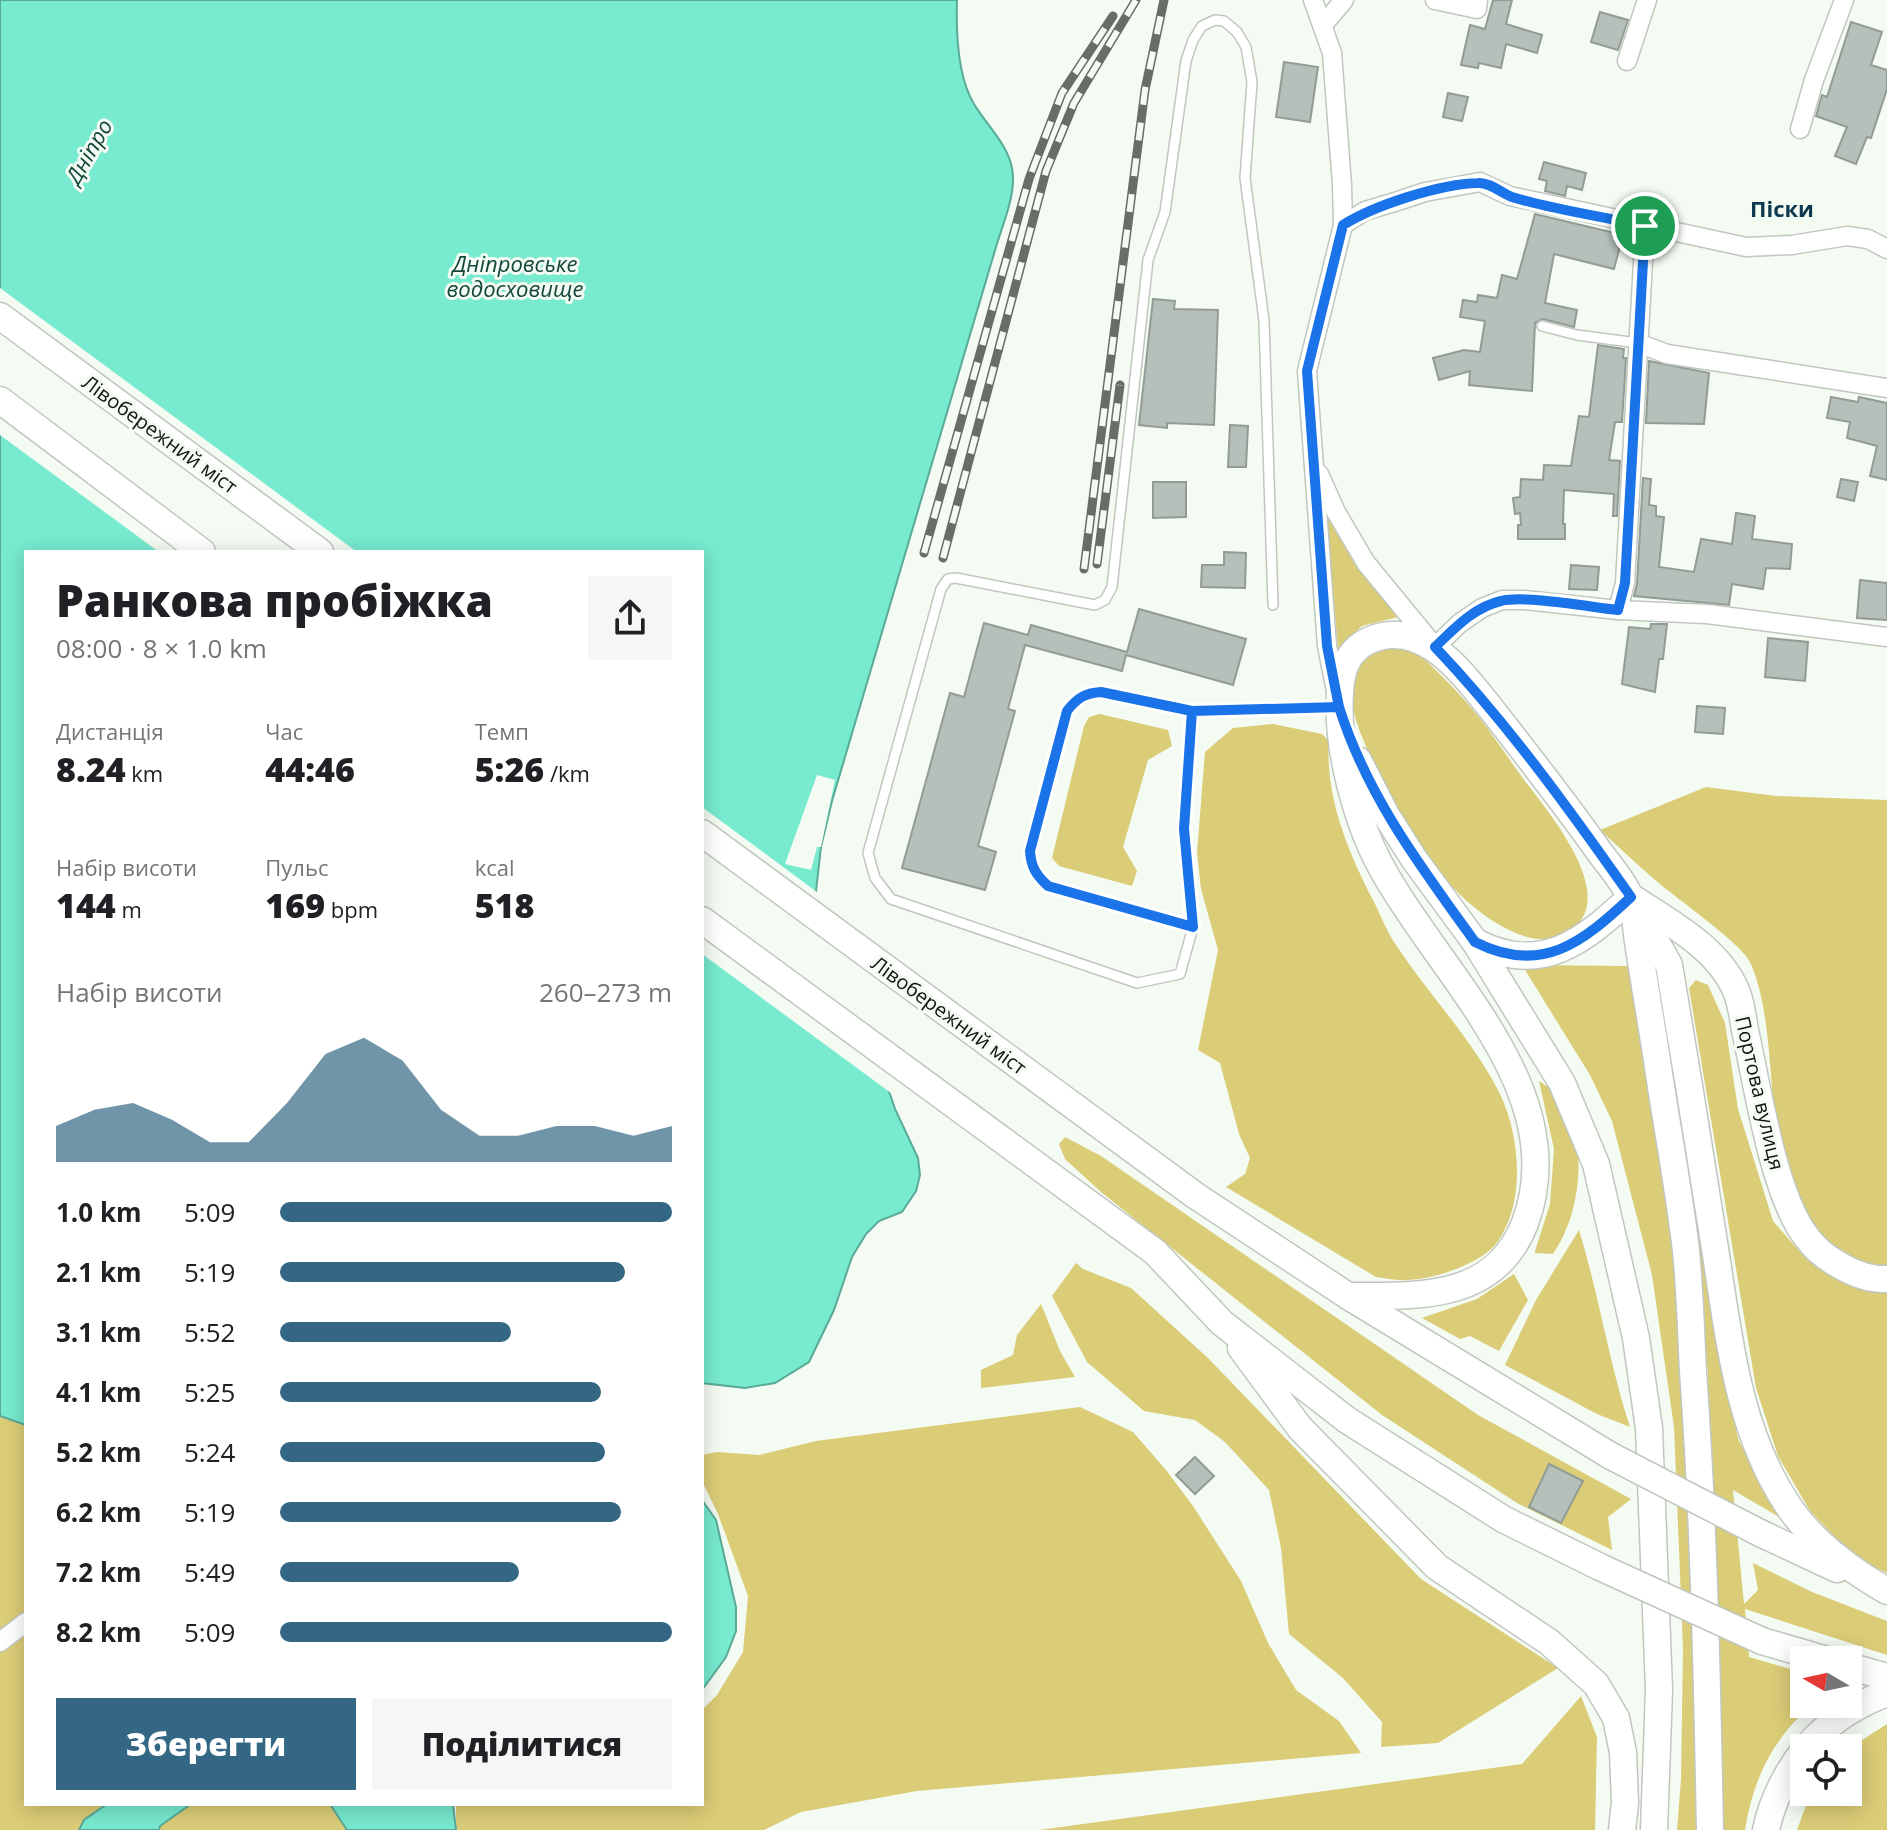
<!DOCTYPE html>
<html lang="uk">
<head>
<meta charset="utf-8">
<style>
  body { margin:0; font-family:"Open Sans",sans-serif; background:#f6f6f6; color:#202124; height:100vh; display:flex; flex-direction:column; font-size:30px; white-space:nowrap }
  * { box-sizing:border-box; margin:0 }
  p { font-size:26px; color:#757577 }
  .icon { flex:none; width:44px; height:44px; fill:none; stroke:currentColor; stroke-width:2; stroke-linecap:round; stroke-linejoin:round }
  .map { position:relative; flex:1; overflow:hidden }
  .side { position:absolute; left:24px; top:550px; width:680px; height:1256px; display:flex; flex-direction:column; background:#fff; border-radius:0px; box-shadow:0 4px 20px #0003 }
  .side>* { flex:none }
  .needle { width:52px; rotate:279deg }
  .fabs { position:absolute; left:1790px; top:1646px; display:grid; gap:16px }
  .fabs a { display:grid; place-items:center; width:72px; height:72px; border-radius:0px; background:#fff; box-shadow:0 4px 20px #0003; font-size:40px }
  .pin { position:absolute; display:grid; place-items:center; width:68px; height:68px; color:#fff; margin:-34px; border:4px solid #fff; border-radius:50%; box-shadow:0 2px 8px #0007 }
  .round { display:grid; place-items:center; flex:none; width:84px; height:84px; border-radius:0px; background:#f6f6f6 }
  .headline { display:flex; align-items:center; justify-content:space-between; height:136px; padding:0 32px }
  h1 { font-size:44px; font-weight:800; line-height:60px }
  .figures { display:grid; grid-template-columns:repeat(3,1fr); gap:12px; height:136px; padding:8px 32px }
  .figures div { display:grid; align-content:center }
  .figures b { font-size:34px; font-weight:800 }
  .figures small { font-size:22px; font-weight:400 }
  .figures p { font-size:22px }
  .chart { height:224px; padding:16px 32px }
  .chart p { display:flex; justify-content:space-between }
  .chart svg { width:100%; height:144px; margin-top:8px; fill:#346784; opacity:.7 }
  .cta { display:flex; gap:16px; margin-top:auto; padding:16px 32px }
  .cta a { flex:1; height:92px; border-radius:0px; background:#346784; color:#fff; font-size:32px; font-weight:800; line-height:92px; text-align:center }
  .cta a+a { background:#f6f6f6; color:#202124 }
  ul { padding:0 32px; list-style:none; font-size:26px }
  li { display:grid; grid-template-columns:128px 96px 1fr; align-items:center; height:60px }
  li i { height:20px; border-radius:10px; background:#346784 }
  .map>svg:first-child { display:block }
  .green { fill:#dbcc77 }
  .water { fill:#77ead0; stroke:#59aa97; stroke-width:2 }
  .pier { fill:#f4fbf2 }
  .building { fill:#b6c0ba; stroke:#929c95; stroke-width:2 }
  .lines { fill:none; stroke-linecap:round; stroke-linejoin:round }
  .lane-casing { stroke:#c0c7be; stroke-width:12 }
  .street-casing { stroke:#c0c7be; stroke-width:21 }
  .secondary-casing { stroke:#c0c7be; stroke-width:29 }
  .lane { stroke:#fff; stroke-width:9 }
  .street { stroke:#fff; stroke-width:18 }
  .secondary { stroke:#fff; stroke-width:26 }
  .rail-casing { stroke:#696d68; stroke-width:9 }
  .rail { stroke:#f4fbf2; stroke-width:6; stroke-dasharray:18; stroke-linecap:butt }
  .secondary-bridge-casing { stroke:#c0c7be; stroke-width:29; stroke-linecap:butt }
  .secondary-bridge { stroke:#fff; stroke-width:26 }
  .route-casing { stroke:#fff; stroke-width:16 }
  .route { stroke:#1a73e8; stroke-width:10 }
  .labels { text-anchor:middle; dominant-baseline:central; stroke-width:6; stroke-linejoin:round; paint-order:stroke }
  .street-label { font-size:20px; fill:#141613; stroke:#f4fbf2 }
  .water-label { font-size:22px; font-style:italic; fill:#14483d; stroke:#f4fbf2 }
  .neighbourhood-label { font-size:22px; font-weight:bold; fill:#0f3950; stroke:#f4fbf2 }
</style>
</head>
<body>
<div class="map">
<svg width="1887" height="1830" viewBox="0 0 1887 1830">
  <rect width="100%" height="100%" fill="#f4fbf2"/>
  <!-- green -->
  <g class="green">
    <polygon points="1326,518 1332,519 1354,563 1398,617 1362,626 1338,648"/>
    <path d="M 1389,648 L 1415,650 C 1438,672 1462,695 1482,721 C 1498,742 1512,764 1528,785 C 1553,818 1630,910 1557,937 C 1523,950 1469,907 1448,882 C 1420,850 1341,724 1352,683 C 1357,661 1370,655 1389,648 Z"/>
    <polygon points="1100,714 1168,730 1172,746 1148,760 1123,847 1137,871 1132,886 1059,866 1052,858 1084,726 1089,717"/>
    <path d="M 1273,724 L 1322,734 L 1329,741 C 1325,797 1348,852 1374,902 C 1381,916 1387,932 1396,945 C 1429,995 1473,1040 1500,1094 C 1521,1138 1526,1206 1495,1245 C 1478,1265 1431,1280 1406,1280 C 1396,1281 1386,1278 1376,1277 L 1226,1187 L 1245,1174 L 1250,1158 L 1239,1134 L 1220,1063 L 1198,1050 L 1218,950 L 1201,889 L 1197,853 L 1205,752 L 1233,728 Z"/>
    <path d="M 1706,787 L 1776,796 L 1887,800 L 1887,1268 C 1869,1269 1858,1261 1843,1252 C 1747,1200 1789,1049 1750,962 C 1741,943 1673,896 1654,879 C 1635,863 1618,846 1600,830 Z"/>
    <polygon points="1522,965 1629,966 1680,1298 1703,1830 1677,1830 1681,1779 1683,1648 1674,1427 1652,1275 1612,1121 1590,1075"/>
    <path d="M 1654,973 L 1657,975 L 1723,1380 L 1739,1441 L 1781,1518 L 1733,1490 L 1744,1604 L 1758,1590 L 1753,1563 L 1812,1592 L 1887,1621 L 1887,1655 L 1745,1609 L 1749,1657 L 1804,1673 L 1804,1704 L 1813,1704 C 1773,1738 1753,1779 1745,1830 L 1721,1830 L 1708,1375 L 1701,1296 Z"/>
    <polygon points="1696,980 1708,985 1725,1023 1738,1109 1773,1221 1807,1260 1837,1279 1862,1286 1887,1285 1887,1573 1856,1559 1810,1511 1778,1456 1756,1388 1689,988"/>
    <path d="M 1539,1081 C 1552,1088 1555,1096 1562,1109 C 1567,1118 1574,1128 1576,1138 C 1583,1177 1575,1222 1553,1254 L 1535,1253 L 1535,1251 L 1550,1204 L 1554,1149 Z"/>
    <polygon points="1065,1137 1101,1156 1478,1415 1631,1499 1608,1517 1612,1550 1517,1503 1382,1415 1101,1192 1065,1159 1059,1144"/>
    <path d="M 1579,1230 C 1599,1295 1609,1363 1630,1427 L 1597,1414 L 1505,1365 L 1536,1300 Z"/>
    <polygon points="1076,1263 1083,1269 1131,1288 1208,1358 1421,1579 1558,1668 1438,1743 1381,1747 1382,1722 1343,1678 1289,1634 1281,1548 1269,1490 1225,1442 1195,1420 1144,1411 1087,1362 1052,1296"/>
    <polygon points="1514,1274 1528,1300 1499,1351 1470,1336 1460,1339 1422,1318 1477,1299"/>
    <polygon points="1041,1304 1060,1351 1075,1377 981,1388 981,1370 1013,1355 1017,1335"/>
    <polygon points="1080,1407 1133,1432 1166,1470 1193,1506 1241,1581 1268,1643 1296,1690 1339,1721 1361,1753 917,1791 801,1812 764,1830 456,1830 456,1804 702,1804 702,1710 717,1695 743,1652 748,1596 718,1514 702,1481 702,1455 717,1452 759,1455 816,1441"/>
    <polygon points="0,1416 26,1425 26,1804 330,1804 347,1830 0,1830"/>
    <polygon points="1581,1696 1597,1737 1595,1830 1039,1830 1522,1764"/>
    <polygon points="1887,1724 1887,1830 1797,1830 1811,1792 1848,1792 1848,1749"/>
  </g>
  <!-- water -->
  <g class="water">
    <path d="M 0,0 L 957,0 C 956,32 957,76 974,104 C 986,124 1008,145 1012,168 C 1017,193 1003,223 996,247 L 832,801 L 821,847 L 816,891 L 823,930 L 876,1052 L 895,1109 L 918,1158 L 920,1175 L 916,1191 L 902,1212 L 879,1221 L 866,1234 L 852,1257 L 834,1310 L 809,1362 L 775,1383 L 745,1388 L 702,1383 L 702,552 L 26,552 L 26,1425 L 0,1416 Z"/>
    <polygon points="702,1500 716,1520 736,1607 736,1631 726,1657 702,1690"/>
    <polygon points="107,1804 191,1804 160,1826 159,1830 79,1830 84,1820"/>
    <polygon points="330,1804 453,1804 456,1830 347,1830"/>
  </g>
  <!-- pier -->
  <g class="pier">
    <polygon points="0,288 357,552 159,552 0,435"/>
    <polygon points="817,775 835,780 821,847 817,847 811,870 785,864"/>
    <polygon points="702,807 821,895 827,929 879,1051 895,1096 702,954"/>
  </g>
  <!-- building -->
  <g class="building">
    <polygon points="1493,0 1512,0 1506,24 1542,35 1537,53 1506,44 1501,68 1479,63 1478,68 1461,65 1470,25 1485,29"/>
    <polygon points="1600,12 1628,20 1618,50 1591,42"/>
    <polygon points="1851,22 1882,32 1871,65 1887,70 1887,89 1871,138 1867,137 1856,164 1835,156 1847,127 1816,116 1822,95 1827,97"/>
    <polygon points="1284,62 1318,67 1310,122 1276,117"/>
    <polygon points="1448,93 1468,97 1462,121 1443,117"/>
    <polygon points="1544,162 1586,173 1582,190 1567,186 1565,196 1545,191 1547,181 1539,179"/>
    <polygon points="1535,214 1623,235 1614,269 1554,254 1545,303 1577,310 1574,327 1543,319 1535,323 1532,391 1469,385 1470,371 1439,380 1433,358 1464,350 1480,352 1485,321 1460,317 1463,300 1477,302 1478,295 1497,298 1502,275 1517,279"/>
    <polygon points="1153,299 1175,301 1174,309 1218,310 1214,425 1167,423 1167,428 1139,425"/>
    <polygon points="1598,345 1624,349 1623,358 1626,358 1622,422 1615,422 1609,460 1620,461 1617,516 1613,516 1614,494 1564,490 1563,524 1565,524 1565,539 1518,539 1518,525 1521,525 1520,513 1515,514 1513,498 1520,497 1521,479 1543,480 1544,465 1571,466 1579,416 1589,417"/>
    <polygon points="1649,361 1709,373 1704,424 1646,423"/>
    <polygon points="1831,397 1858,402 1859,397 1887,403 1887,480 1870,476 1877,446 1847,438 1850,422 1827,418"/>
    <polygon points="1230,425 1248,426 1246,467 1228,467"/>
    <polygon points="1643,478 1651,479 1649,505 1656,506 1656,516 1664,517 1659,567 1694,572 1701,539 1732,544 1736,513 1755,516 1752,539 1792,544 1790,569 1766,568 1763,589 1732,584 1729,605 1634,596 1637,584"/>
    <polygon points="1841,479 1858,482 1854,501 1837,497"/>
    <polygon points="1153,482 1186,482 1186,517 1153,518"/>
    <polygon points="1224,552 1246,553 1245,588 1201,587 1202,565 1224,565"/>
    <polygon points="1571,565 1599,567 1597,590 1569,589"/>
    <polygon points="1860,580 1887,583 1887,620 1857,618"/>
    <polygon points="1139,609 1246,639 1233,685 1126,655 1122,671 1025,645 1008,709 1015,711 978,846 996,852 985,890 902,868 950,693 964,697 984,623 1028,635 1031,625 1127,652"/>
    <polygon points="1651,624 1667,624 1663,659 1659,659 1655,692 1622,684 1629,627 1650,629"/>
    <polygon points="1768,638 1808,642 1805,681 1765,677"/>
    <polygon points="1697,706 1725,708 1723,734 1695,732"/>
    <polygon points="1195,1457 1214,1476 1195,1494 1176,1475"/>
    <polygon points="1549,1464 1583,1481 1561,1523 1529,1507"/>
  </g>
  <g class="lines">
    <defs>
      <g id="lane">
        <polyline points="1542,326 1577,335 1638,343"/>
        <path d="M 1101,692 L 1192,711 L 1184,829 L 1193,927 L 1048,886 C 1036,875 1031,867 1030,851 L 1067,711 C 1077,698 1085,693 1101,692 Z"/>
        <polyline points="1192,711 1335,707"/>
        <polyline points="1193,927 1180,974 1137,983 891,899 875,878 868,853 941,589 948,579 956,578 1095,605 1105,600 1112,587 1148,260 1165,212 1186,61 1193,40 1202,26 1215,20 1224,21 1237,32 1246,47 1252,82 1245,178 1264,320 1273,605"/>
      </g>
      <g id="street">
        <polyline points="1313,0 1332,53 1342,185 1343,225 1307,371 1327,646 1336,691"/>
        <polyline points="1435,0 1477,9 1478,0"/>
        <polyline points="1323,25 1344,0"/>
        <polyline points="1627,61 1647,0"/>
        <polyline points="1800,129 1814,80 1844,0"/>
        <polyline points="1343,225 1365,211 1398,201 1425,192 1480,182 1510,196 1746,247 1792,245 1847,236 1868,239 1887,249"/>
        <polyline points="1638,343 1667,354 1887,388"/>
        <polyline points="1319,474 1336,512 1366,563 1435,647 1460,623 1482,608 1502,600 1524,600 1618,610 1707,614 1887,637"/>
        <polyline points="1618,610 1625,583 1645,226"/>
        <polyline points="0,1642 26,1622"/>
      </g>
      <g id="secondary">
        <polyline points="0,316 320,552"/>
        <polyline points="0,400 202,552"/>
        <polyline points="1358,760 1386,815 1414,859 1475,942 1562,1083 1596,1164 1636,1338 1649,1428 1659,1690 1654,1830"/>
        <polyline points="702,833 1196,1196 1348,1296 1611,1456"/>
        <path d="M 1634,899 C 1670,923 1720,949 1737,993 C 1742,1006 1743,1021 1746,1035 C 1758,1089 1774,1198 1808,1239 C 1817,1251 1828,1259 1841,1266 C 1854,1274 1872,1280 1887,1279"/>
        <path d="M 1640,913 L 1669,965 C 1684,1055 1699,1146 1713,1236 C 1728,1327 1735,1425 1787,1504 C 1811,1541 1849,1569 1887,1591"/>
        <polyline points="702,920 1155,1252 1222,1323 1347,1420 1503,1519 1600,1567"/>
        <path d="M 1475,942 C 1541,976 1583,942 1631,897"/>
        <path d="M 1348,1296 C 1418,1296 1495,1301 1525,1223 C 1574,1093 1441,975 1384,872 C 1357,825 1336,748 1340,693 C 1341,671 1347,650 1370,640 C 1423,617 1464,675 1492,710 C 1528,756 1564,802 1598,850 C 1608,864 1622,879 1629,895 C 1636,910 1636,932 1639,948 C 1645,988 1652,1027 1658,1067 C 1667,1128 1679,1190 1686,1251 C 1690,1291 1691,1331 1693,1371 C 1704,1524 1707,1677 1710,1830"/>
        <polyline points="1241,1348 1300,1428 1437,1567 1549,1642 1596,1684 1616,1718 1623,1752 1625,1803 1622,1830"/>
        <polyline points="1760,1533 1837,1569"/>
        <polyline points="1762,1641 1827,1660"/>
        <polyline points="1848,1666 1887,1677"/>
        <path d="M 1806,1748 C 1828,1722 1855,1705 1887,1693"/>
        <path d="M 1766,1830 C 1772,1801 1786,1774 1804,1750"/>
      </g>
    </defs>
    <!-- lane casing -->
    <use href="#lane" class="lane-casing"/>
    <!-- street casing -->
    <use href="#street" class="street-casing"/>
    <!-- secondary casing -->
    <use href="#secondary" class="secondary-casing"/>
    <!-- lane -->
    <use href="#lane" class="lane"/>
    <!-- street -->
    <use href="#street" class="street"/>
    <!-- secondary -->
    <use href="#secondary" class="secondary"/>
    <defs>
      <g id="rail">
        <polyline points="924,553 1029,179 1062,93 1113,16"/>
        <polyline points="943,558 1046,171 1074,103 1136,0"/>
        <polyline points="1097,564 1120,385"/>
        <polyline points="1084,569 1145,90 1164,0"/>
      </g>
    </defs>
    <!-- rail casing -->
    <use href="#rail" class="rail-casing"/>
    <!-- rail -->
    <use href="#rail" class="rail"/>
    <defs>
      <g id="secondary-bridge">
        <polyline points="1611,1456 1760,1533"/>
        <polyline points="1600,1567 1762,1641"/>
      </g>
    </defs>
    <!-- secondary-bridge casing -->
    <use href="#secondary-bridge" class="secondary-bridge-casing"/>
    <!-- secondary-bridge -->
    <use href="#secondary-bridge" class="secondary-bridge"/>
  </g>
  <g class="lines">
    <defs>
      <path id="route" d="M 1645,226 C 1601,216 1554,210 1512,197 C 1501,193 1490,182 1478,183 C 1440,184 1375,205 1343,225 L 1307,371 L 1327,646 L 1339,707 L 1192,711 L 1184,829 L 1193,927 L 1048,886 C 1036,875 1031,867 1030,851 L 1067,711 C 1077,698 1085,693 1101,692 L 1192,711 L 1339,707 C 1367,796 1421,867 1475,942 C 1542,976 1583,942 1631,897 C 1570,810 1508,724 1435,647 C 1454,629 1474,607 1501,601 C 1525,595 1590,607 1618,610 L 1625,583 L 1645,226"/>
    </defs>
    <!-- route casing -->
    <use href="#route" class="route-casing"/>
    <!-- route -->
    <use href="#route" class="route"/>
  </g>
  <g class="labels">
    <!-- street labels -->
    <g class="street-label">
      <text transform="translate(160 434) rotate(36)">Лівобережний міст</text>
      <text transform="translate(949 1015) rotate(36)">Лівобережний міст</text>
      <text transform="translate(1760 1093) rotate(77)">Портова вулиця</text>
    </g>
    <!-- water labels -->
    <g class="water-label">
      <text transform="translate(88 151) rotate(-60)">Дніпро</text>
      <text x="515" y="263">Дніпровське<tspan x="515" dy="25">водосховище</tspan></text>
    </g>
    <!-- neighbourhood labels -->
    <g class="neighbourhood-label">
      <text x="1782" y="208">Піски</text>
    </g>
  </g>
</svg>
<div class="fabs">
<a><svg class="needle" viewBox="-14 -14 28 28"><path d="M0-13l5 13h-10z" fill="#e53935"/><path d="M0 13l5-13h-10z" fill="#757577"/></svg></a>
<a><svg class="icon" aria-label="locate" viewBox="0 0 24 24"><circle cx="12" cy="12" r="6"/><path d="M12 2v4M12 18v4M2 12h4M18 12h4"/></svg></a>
</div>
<div class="pin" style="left:1645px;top:226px;background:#1e9e55"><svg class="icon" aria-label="arrive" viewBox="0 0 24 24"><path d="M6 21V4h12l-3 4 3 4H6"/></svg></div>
<section class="side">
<div class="headline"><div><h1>Ранкова пробіжка</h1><p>08:00 · 8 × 1.0 km</p></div><a class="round"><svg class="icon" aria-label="share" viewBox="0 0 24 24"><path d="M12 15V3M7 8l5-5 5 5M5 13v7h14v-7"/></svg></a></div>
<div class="figures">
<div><p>Дистанція</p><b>8.24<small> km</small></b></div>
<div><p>Час</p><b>44:46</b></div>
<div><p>Темп</p><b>5:26<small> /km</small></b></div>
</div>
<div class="figures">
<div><p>Набір висоти</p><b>144<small> m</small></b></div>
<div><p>Пульс</p><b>169<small> bpm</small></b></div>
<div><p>kcal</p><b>518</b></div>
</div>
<div class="chart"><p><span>Набір висоти</span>260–273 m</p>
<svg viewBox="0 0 160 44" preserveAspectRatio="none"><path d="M0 44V33L10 28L20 26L30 31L40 38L50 38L60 26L70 11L80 6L90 13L100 28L110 36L120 36L130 33L140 33L150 36L160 33V44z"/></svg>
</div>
<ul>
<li><b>1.0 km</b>5:09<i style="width:100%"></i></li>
<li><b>2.1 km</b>5:19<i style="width:88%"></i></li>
<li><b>3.1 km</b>5:52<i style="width:59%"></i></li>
<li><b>4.1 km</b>5:25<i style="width:82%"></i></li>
<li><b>5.2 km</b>5:24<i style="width:83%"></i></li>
<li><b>6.2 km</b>5:19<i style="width:87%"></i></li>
<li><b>7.2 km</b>5:49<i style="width:61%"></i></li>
<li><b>8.2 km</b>5:09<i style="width:100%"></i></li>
</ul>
<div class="cta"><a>Зберегти</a><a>Поділитися</a></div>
</section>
</div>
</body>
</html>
